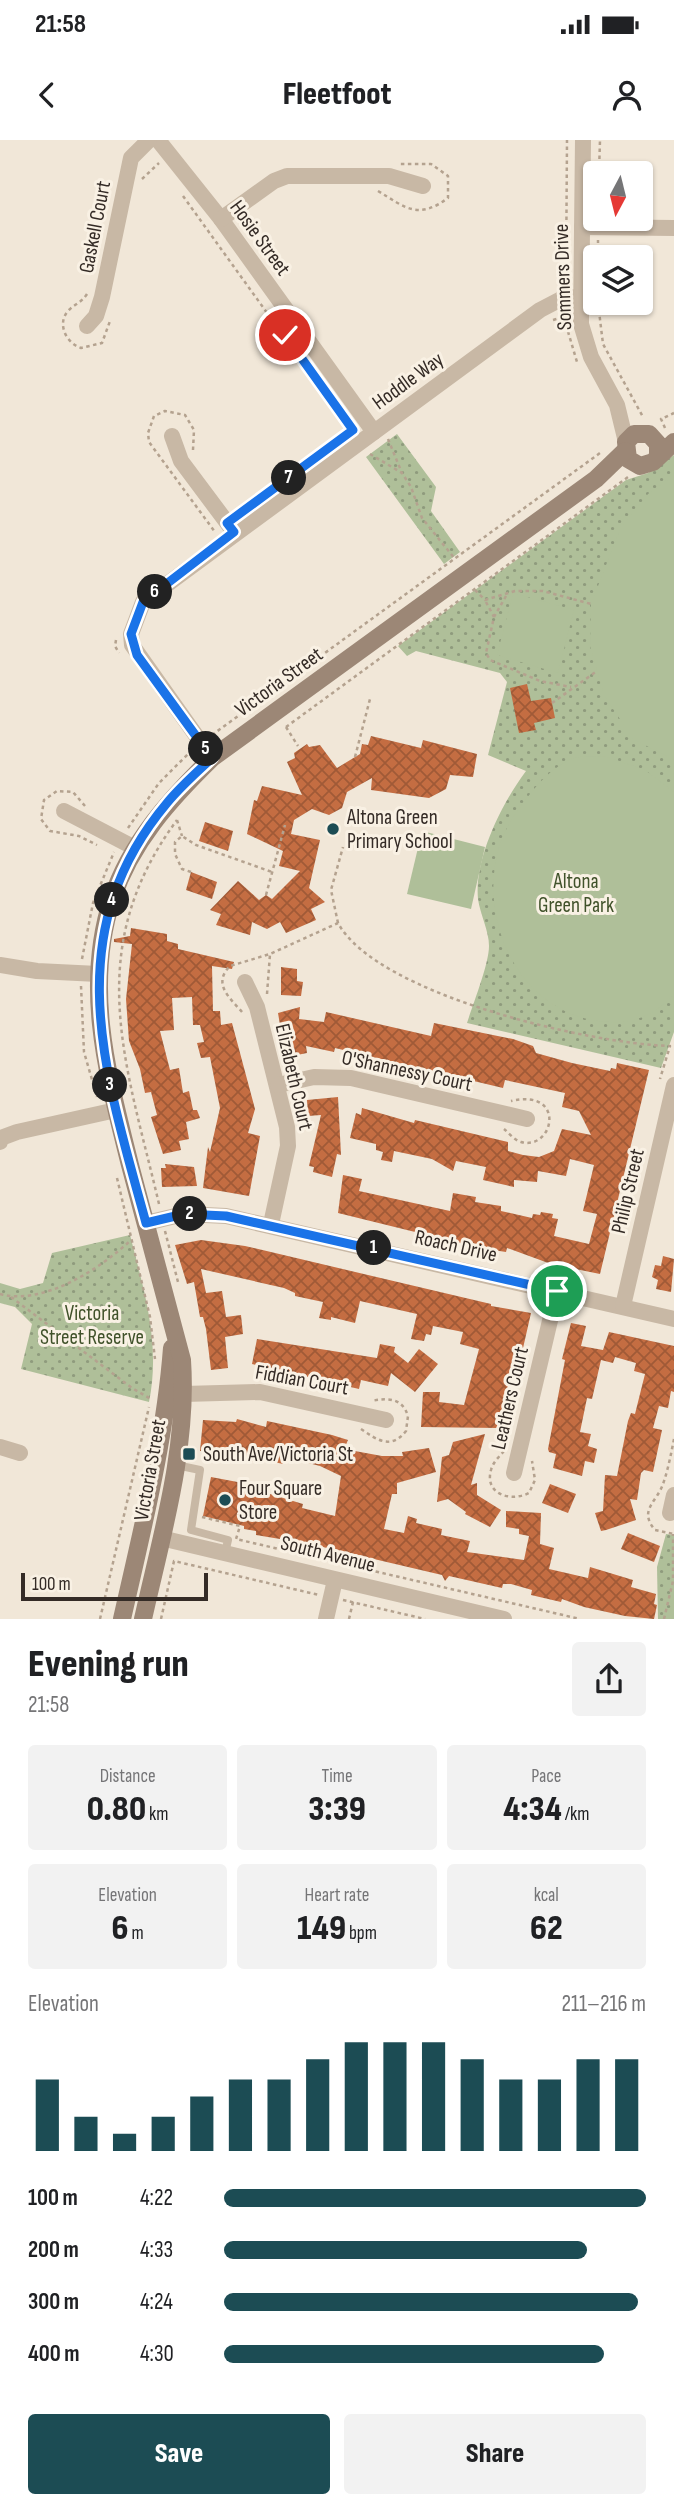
<!DOCTYPE html>
<html lang="en">
<head>
<meta charset="utf-8">
<style>
  body { margin:0; font-family:"Sofia Sans Condensed",sans-serif; background:#f2f2f2; color:#202124; height:100vh; display:flex; flex-direction:column; font-size:26px; white-space:nowrap }
  * { box-sizing:border-box; margin:0 }
  p { font-size:23px; color:#757577 }
  .icon { flex:none; width:38px; height:38px; fill:none; stroke:currentColor; stroke-width:2; stroke-linecap:round; stroke-linejoin:round }
  .map { position:relative; height:1479px; overflow:hidden }
  .side { display:flex; flex-direction:column; background:#fff; flex:1 }
  .side>* { flex:none }
  .needle { width:46px; rotate:187deg }
  .controls { position:absolute; left:583px; top:21px; display:grid; gap:14px }
  .controls a { display:grid; place-items:center; width:70px; height:70px; border-radius:7px; background:#fff; box-shadow:0 2px 5px #0004; font-size:35px }
  .scale { position:absolute; left:21px; bottom:18px; width:187px; box-sizing:border-box; padding-left:7px; border:4px solid #342b26; border-top:0; font-size:19px; line-height:24px; white-space:nowrap; color:#342b26; -webkit-text-stroke:5px #f9f1e4; paint-order:stroke }
  .pin { position:absolute; display:grid; place-items:center; width:60px; height:60px; color:#fff; margin:-30px; border:4px solid #fff; border-radius:50%; box-shadow:0 2px 7px #0007 }
  .km { position:absolute; width:35px; height:35px; margin:-18px; border-radius:50%; background:#222; color:#fff; font-size:19px; line-height:35px; text-align:center }
  .round { display:grid; place-items:center; flex:none; width:74px; height:74px; border-radius:7px; background:#f2f2f2 }
  .head { display:flex; align-items:center; justify-content:space-between; height:119px; padding:0 28px }
  h1 { font-size:38px; font-weight:800; line-height:52px }
  .figures { display:grid; grid-template-columns:repeat(3,1fr); gap:10px; height:119px; padding:7px 28px }
  .figures div { display:grid; align-content:center; border-radius:7px; background:#f2f2f2; text-align:center }
  .figures b { font-size:35px; font-weight:800 }
  .figures small { font-size:19px; font-weight:400 }
  .figures p { font-size:19px }
  .chart { height:196px; padding:14px 28px }
  .chart p { display:flex; justify-content:space-between }
  .chart svg { width:100%; height:126px; margin-top:7px; stroke:#1c4c54; stroke-width:6 }
  .button { display:flex; gap:14px; margin-top:auto; padding:14px 28px }
  .button a { flex:1; height:80px; border-radius:7px; background:#1c4c54; color:#fff; font-size:28px; font-weight:800; line-height:80px; text-align:center }
  .button a+a { background:#f2f2f2; color:#202124 }
  ul { padding:0 28px; list-style:none; font-size:23px }
  li { display:grid; grid-template-columns:112px 84px 1fr; align-items:center; height:52px }
  li i { height:18px; border-radius:9px; background:#1c4c54 }
  .status { display:flex; justify-content:space-between; align-items:center; height:49px; padding:0 35px; background:#fff; direction:ltr }
  .status svg { height:19px; fill:currentColor }
  header { display:flex; justify-content:space-between; align-items:center; height:91px; padding:0 28px; background:#fff; font-size:32px; font-weight:800 }
  .map>svg:first-child { display:block }
  .grass { fill:url(#grass-dots) }
  .pitch { fill:#afbf99 }
  .building { fill:url(#building-cross-hatch) }
  .lines { fill:none; stroke-linecap:round; stroke-linejoin:round }
  .path { stroke:#b4a28f; stroke-width:2.5; stroke-dasharray:3.5 3.5; stroke-linecap:butt }
  .lane { stroke:#c8b8a5; stroke-width:8 }
  .street { stroke:#c8b8a5; stroke-width:16 }
  .secondary { stroke:#9c8776; stroke-width:18 }
  .route-casing { stroke:#fff; stroke-width:14 }
  .route { stroke:#1a73e8; stroke-width:9 }
  .poi-dot { fill:#1c4c54; stroke:#f9f1e4; stroke-width:2.5 }
  .labels { text-anchor:middle; dominant-baseline:central; stroke-width:6; stroke-linejoin:round; paint-order:stroke }
  .street-label { font-size:21px; fill:#342b26; stroke:#f9f1e4 }
  .poi-label { font-size:21px; fill:#342b26; stroke:#f9f1e4; text-anchor:start }
  .park-label { font-size:21px; fill:#40522a; stroke:#f9f1e4 }
</style>
</head>
<body>
<div class="status"><b>21:58</b><svg viewBox="0 0 49 12"><path d="M0 12V9h3v3zM5 12V6h3v6zM10 12V3h3v9zM15 12V0h3v12zM26 1h20v11H26zM47 4h2v5h-2z"/></svg></div>
<header><svg class="icon" aria-label="back" viewBox="0 0 24 24"><path d="M15 5l-7 7 7 7"/></svg>Fleetfoot<svg class="icon" aria-label="person" viewBox="0 0 24 24"><circle cx="12" cy="8" r="4"/><path d="M4 21q1-7 8-7t8 7"/></svg></header>
<div class="map">
<svg width="674" height="1479" viewBox="0 0 674 1479">
  <defs>
    <pattern id="grass-dots" width="8" height="8" patternUnits="userSpaceOnUse" patternTransform="scale(1.75)"><rect width="8" height="8" fill="#afbf99"/><path d="M2 2h.1M6 6h.1" fill="none" stroke="#8f9b7d" stroke-width="1.8" stroke-linecap="round"/></pattern>
    <pattern id="building-cross-hatch" width="8" height="8" patternUnits="userSpaceOnUse" patternTransform="scale(1.75)"><rect width="8" height="8" fill="#c46d42"/><path d="M0 0l8 8M0 8l8-8" fill="none" stroke="#a05a37"/></pattern>
  </defs>
  <rect width="100%" height="100%" fill="#f1e7d8"/>
  <!-- grass -->
  <g class="grass">
    <polygon points="397,294 436,347 431,371 460,412 444,424 366,317"/>
    <path d="M 674,315 L 674,892 L 661,928 L 467,883 C 473,864 489,824 489,806 C 489,791 480,774 478,759 C 474,719 502,663 526,631 L 488,615 L 507,542 L 500,533 L 416,511 L 407,516 L 398,506 L 626,340 L 648,333 Z"/>
    <path d="M 130,1095 C 144,1151 161,1203 149,1262 L 21,1229 L 32,1184 L 15,1167 L 0,1163 L 0,1143 L 20,1149 L 43,1143 L 52,1113 Z"/>
    <polygon points="666,1394 674,1395 674,1479 658,1479 657,1427"/>
  </g>
  <!-- pitch -->
  <g class="pitch">
    <polygon points="674,335 674,620 633,599 604,555 590,506 591,464 620,389 648,354"/>
    <polygon points="513,453 574,470 558,533 497,515"/>
    <path d="M 607,617 L 645,630 L 674,652 L 674,855 C 648,880 627,886 592,880 C 515,865 477,775 500,704 C 506,686 518,669 530,654 C 541,640 558,623 575,618 C 585,615 598,617 607,617 Z"/>
    <polygon points="422,691 485,707 471,769 407,754"/>
  </g>
  <!-- building -->
  <g class="building">
    <polygon points="527,544 531,561 551,558 555,578 534,583 536,590 519,593 510,548"/>
    <polygon points="371,596 421,608 423,600 477,614 473,637 450,635 446,649 429,658 371,650 372,638 347,652 342,668 329,675 312,669 294,680 291,694 320,700 309,748 325,762 311,769 316,780 286,793 280,782 267,789 252,782 250,795 216,785 221,774 210,770 238,741 259,760 266,755 272,759 300,731 279,726 283,711 247,694 254,660 257,661 262,646 302,655 287,622 295,618 294,613 307,604 309,607 320,605 337,628 360,614 362,604 368,605"/>
    <polygon points="205,682 233,691 228,711 199,701"/>
    <polygon points="191,732 217,742 212,759 186,750"/>
    <polygon points="131,788 167,794 167,801 178,804 178,809 234,822 232,829 212,826 213,871 220,871 221,885 232,883 255,969 248,993 260,996 249,1056 203,1048 208,1007 210,1012 220,968 210,917 201,918 197,903 204,902 200,885 193,885 192,857 172,858 174,890 160,891 170,930 179,928 183,953 189,951 193,970 197,970 200,978 186,982 189,999 179,1001 181,1010 163,1014 151,977 157,975 151,952 145,953 140,929 129,901 126,859 132,804 114,802 114,799 130,796"/>
    <polygon points="281,827 297,829 297,841 303,842 301,856 281,855"/>
    <polygon points="300,867 299,879 324,882 326,872 431,896 434,883 513,899 533,906 536,913 572,923 610,931 611,928 616,929 617,923 649,930 600,1134 551,1124 507,1108 506,1112 480,1108 338,1073 343,1035 362,1039 359,1051 450,1071 453,1053 476,1057 475,1062 501,1066 501,1071 532,1078 533,1074 540,1075 541,1072 553,1074 552,1078 558,1079 554,1096 589,1104 597,1074 583,1071 594,1025 570,1019 566,1036 538,1031 537,1042 514,1040 514,1047 483,1040 486,1027 456,1021 453,1031 432,1019 394,1011 392,1022 381,1020 383,1012 376,1010 376,1004 350,998 356,973 361,975 362,968 414,983 415,980 508,1002 508,1011 523,1015 539,1017 554,1011 562,989 591,995 579,971 562,967 565,953 505,940 503,948 335,908 334,912 306,906 307,913 287,917 277,892 281,891 278,873"/>
    <polygon points="338,957 341,1015 337,1014 332,1037 313,1032 314,1027 309,1026 321,975 308,976 307,960"/>
    <polygon points="165,1024 194,1027 197,1046 162,1047 161,1028 166,1028"/>
    <polygon points="201,1100 245,1106 491,1164 491,1166 531,1173 521,1217 515,1216 498,1288 421,1287 423,1252 440,1252 439,1262 464,1265 479,1209 460,1204 463,1192 433,1186 431,1195 426,1194 424,1201 411,1199 417,1174 360,1161 355,1183 331,1177 331,1180 319,1178 323,1162 295,1156 295,1153 284,1148 201,1129 206,1153 222,1151 226,1177 241,1175 243,1194 225,1197 228,1228 211,1230 206,1189 203,1177 200,1177 194,1142 187,1144 175,1105"/>
    <polygon points="663,1116 674,1119 671,1152 656,1149 658,1140 652,1137 655,1125 661,1126"/>
    <polygon points="571,1183 586,1186 581,1206 603,1210 609,1192 674,1206 674,1252 671,1251 668,1268 659,1266 653,1288 662,1290 653,1332 644,1330 641,1333 637,1360 630,1359 636,1380 606,1390 601,1391 595,1373 603,1371 605,1335 617,1336 628,1281 631,1273 635,1274 645,1234 634,1231 636,1223 615,1217 613,1223 601,1220 592,1259 587,1258 580,1292 591,1294 588,1306 597,1309 594,1323 585,1321 582,1336 553,1328 556,1314 549,1312 548,1309 565,1220 562,1219"/>
    <polygon points="257,1199 377,1218 380,1204 395,1207 394,1212 408,1223 419,1209 438,1224 415,1252 391,1233 388,1246 361,1240 359,1249 252,1224"/>
    <polygon points="237,1279 266,1287 267,1281 332,1295 348,1300 344,1309 382,1316 403,1316 402,1312 429,1308 436,1332 397,1343 397,1354 392,1354 384,1389 404,1393 408,1376 417,1379 416,1383 442,1389 441,1395 470,1401 467,1412 524,1420 529,1396 519,1394 519,1389 506,1387 506,1371 541,1373 540,1404 554,1408 549,1429 588,1438 590,1427 633,1440 631,1447 656,1454 654,1464 657,1465 654,1479 625,1476 584,1467 562,1459 561,1462 531,1455 532,1450 511,1444 503,1444 502,1448 449,1436 445,1441 442,1435 310,1404 256,1395 256,1391 244,1389 244,1386 203,1376 211,1337 248,1344 247,1347 303,1364 302,1368 335,1376 341,1336 320,1326 285,1317 283,1324 257,1318 256,1322 251,1322 229,1318 230,1313 200,1311 203,1280 236,1282"/>
    <polygon points="485,1294 471,1345 477,1343 477,1355 501,1370 490,1387 465,1374 466,1372 448,1359 437,1362 442,1317 449,1315 453,1302"/>
    <polygon points="550,1344 576,1354 568,1373 542,1363"/>
    <polygon points="628,1393 660,1406 654,1422 621,1409"/>
  </g>
  <g class="lines">
    <!-- path -->
    <g class="path">
      <polyline points="599,33 600,0"/>
      <polyline points="142,39 159,23"/>
      <path d="M 378,51 C 406,68 418,80 448,58 L 448,36 L 431,24 L 398,24"/>
      <polyline points="183,56 352,291"/>
      <polyline points="598,117 598,100"/>
      <polyline points="566,143 567,0"/>
      <path d="M 87,154 C 82,162 75,164 69,170 C 56,183 66,203 81,208 L 102,203 L 110,181"/>
      <polyline points="598,163 603,204 643,277"/>
      <polyline points="564,178 577,222"/>
      <polyline points="553,180 564,177"/>
      <polyline points="665,288 661,279 674,273"/>
      <polyline points="388,299 402,333"/>
      <polyline points="193,310 194,290 185,275 165,271 154,276 148,293 149,302 215,392"/>
      <polyline points="370,314 402,333 411,347 422,378 455,419"/>
      <polyline points="475,450 485,460 515,451 543,451 591,464"/>
      <polyline points="506,456 494,477 486,513 490,520 540,541 571,547"/>
      <polyline points="486,462 494,477"/>
      <polyline points="116,500 115,506 119,513"/>
      <polyline points="552,563 597,531"/>
      <polyline points="286,587 628,337"/>
      <polyline points="286,587 298,606"/>
      <polyline points="212,595 600,313"/>
      <polyline points="355,617 370,559"/>
      <polyline points="85,666 73,652 57,651 44,660 41,679 50,691 79,696 97,705"/>
      <polyline points="177,680 182,696"/>
      <polyline points="128,688 159,643 190,612"/>
      <polyline points="191,732 182,729 175,714 175,702 182,696 196,705 272,732"/>
      <polyline points="266,755 285,685"/>
      <polyline points="338,783 331,750 343,707"/>
      <polyline points="82,819 93,763 114,712"/>
      <polyline points="81,846 84,912 97,957"/>
      <polyline points="267,854 270,814"/>
      <path d="M 242,872 C 230,858 212,844 230,826 L 270,814 L 338,783 C 377,855 591,904 670,906 L 660,939"/>
      <path d="M 504,989 C 509,993 514,1000 521,1002 C 554,1011 567,948 511,961"/>
      <polyline points="117,1038 150,1177 155,1219"/>
      <path d="M 159,1064 C 126,923 81,810 177,680"/>
      <polyline points="165,1091 178,1142"/>
      <path d="M 0,1154 C 44,1166 101,1128 131,1100"/>
      <polyline points="11,1157 132,1248 151,1259"/>
      <path d="M 361,1289 C 377,1300 391,1310 406,1291 L 408,1276 C 402,1257 387,1258 371,1261"/>
      <path d="M 674,1299 C 671,1314 668,1330 663,1344 C 657,1362 638,1370 655,1390 L 674,1394"/>
      <path d="M 504,1311 C 499,1317 493,1322 491,1330 C 484,1355 512,1362 529,1353 L 535,1340 L 532,1321"/>
      <polyline points="202,1377 240,1386 236,1399 580,1479"/>
      <polyline points="343,1460 425,1479"/>
      <polyline points="100,1479 149,1267"/>
      <polyline points="161,1479 174,1421 319,1455"/>
      <polyline points="349,1479 353,1462"/>
      <polyline points="664,1479 673,1441 673,1394"/>
    </g>
    <!-- lane -->
    <polyline class="lane" points="176,1325 200,1330 191,1390 228,1400 225,1413"/>
    <!-- street -->
    <g class="street">
      <polyline points="158,0 221,79 374,292"/>
      <polyline points="583,0 581,184 591,217 617,265 626,302"/>
      <polyline points="221,79 274,41 287,36 389,36 423,46"/>
      <polyline points="582,87 674,88"/>
      <polyline points="87,186 96,176 102,157 131,18 149,0"/>
      <polyline points="172,296 181,321 234,392"/>
      <polyline points="212,618 132,505 131,494 143,462 540,170 563,158 580,157"/>
      <polyline points="64,671 135,708"/>
      <polyline points="0,825 37,831 98,834"/>
      <polyline points="245,842 257,867 287,987 288,1006 271,1084"/>
      <polyline points="278,945 314,937 351,938 527,979"/>
      <polyline points="0,1002 1,998 17,992 116,970"/>
      <polyline points="146,1083 184,1074 226,1076 674,1179"/>
      <polyline points="623,1166 674,945"/>
      <polyline points="184,1254 260,1252 386,1280"/>
      <polyline points="0,1307 20,1313"/>
      <polyline points="514,1333 557,1151"/>
      <polyline points="670,1373 674,1355"/>
      <polyline points="161,1398 504,1479"/>
      <polyline points="326,1479 335,1440"/>
    </g>
    <!-- secondary -->
    <g class="secondary">
      <polyline points="658,314 658,304 649,294 634,294 626,302 628,319 640,326 653,322 674,302"/>
      <path d="M 122,1479 C 142,1390 165,1300 172,1208"/>
      <path d="M 143,1479 C 162,1394 188,1308 182,1220 C 165,1155 147,1090 130,1025 C 108,936 83,849 112,759 C 131,702 170,659 212,618 L 596,339 L 625,311"/>
    </g>
  </g>
  <g class="lines">
    <defs>
      <path id="route" d="M 285,195 L 353,290 L 227,383 L 234,392 L 143,462 L 131,494 L 137,515 L 212,618 C 197,632 180,647 167,663 C 56,795 106,936 146,1083 L 184,1074 L 226,1076 L 557,1151"/>
    </defs>
    <!-- route casing -->
    <use href="#route" class="route-casing"/>
    <!-- route -->
    <use href="#route" class="route"/>
  </g>
  <!-- markers -->
  <g class="poi-dot">
    <circle cx="333" cy="689" r="7"/>
    <rect x="182" y="1307" width="14" height="14" rx="3.5"/>
    <circle cx="225" cy="1360" r="7"/>
  </g>
  <g class="labels">
    <!-- street labels -->
    <g class="street-label">
      <text transform="translate(95 87) rotate(-79)">Gaskell Court</text>
      <text transform="translate(260 98) rotate(54)">Hosie Street</text>
      <text transform="translate(563 137) rotate(-92)">Sommers Drive</text>
      <text transform="translate(408 241) rotate(-36)">Hoddle Way</text>
      <text transform="translate(279 542) rotate(-36)">Victoria Street</text>
      <text transform="translate(407 931) rotate(12)">O'Shannessy Court</text>
      <text transform="translate(294 937) rotate(77)">Elizabeth Court</text>
      <text transform="translate(628 1051) rotate(-77)">Philip Street</text>
      <text transform="translate(456 1106) rotate(13)">Roach Drive</text>
      <text transform="translate(302 1240) rotate(10)">Fiddian Court</text>
      <text transform="translate(510 1258) rotate(-77)">Leathers Court</text>
      <text transform="translate(150 1330) rotate(-80)">Victoria Street</text>
      <text transform="translate(328 1414) rotate(14)">South Avenue</text>
    </g>
    <!-- poi labels -->
    <g class="poi-label">
      <text x="347" y="677">Altona Green<tspan x="347" dy="24">Primary School</tspan></text>
      <text x="203" y="1314">South Ave/Victoria St</text>
      <text x="239" y="1348">Four Square<tspan x="239" dy="24">Store</tspan></text>
    </g>
    <!-- park labels -->
    <g class="park-label">
      <text x="576" y="741">Altona<tspan x="576" dy="24">Green Park</tspan></text>
      <text x="92" y="1173">Victoria<tspan x="92" dy="24">Street Reserve</tspan></text>
    </g>
  </g>
</svg>
<div class="controls">
<a><svg class="needle" viewBox="-14 -14 28 28"><path d="M0-13l5 13h-10z" fill="#e53935"/><path d="M0 13l5-13h-10z" fill="#757577"/></svg></a>
<a><svg class="icon" aria-label="layers" viewBox="0 0 24 24"><path d="M12 4l9 5-9 5-9-5zM3 14l9 5 9-5"/></svg></a>
</div>
<div class="scale">100 m</div>
<div class="pin" style="left:557px;top:1151px;background:#1e9e55"><svg class="icon" aria-label="arrive" viewBox="0 0 24 24"><path d="M6 21V4h12l-3 4 3 4H6"/></svg></div>
<div class="pin" style="left:285px;top:195px;background:#d93025"><svg class="icon" aria-label="check" viewBox="0 0 24 24"><path d="M5 12l5 5 9-10"/></svg></div>
<b class="km" style="left:374px;top:1108px">1</b>
<b class="km" style="left:190px;top:1074px">2</b>
<b class="km" style="left:110px;top:945px">3</b>
<b class="km" style="left:112px;top:760px">4</b>
<b class="km" style="left:206px;top:609px">5</b>
<b class="km" style="left:155px;top:452px">6</b>
<b class="km" style="left:289px;top:338px">7</b>
</div>
<section class="side">
<div class="head"><div><h1>Evening run</h1><p>21:58</p></div><a class="round"><svg class="icon" aria-label="share" viewBox="0 0 24 24"><path d="M12 15V3M7 8l5-5 5 5M5 13v7h14v-7"/></svg></a></div>
<div class="figures">
<div><p>Distance</p><b>0.80<small> km</small></b></div>
<div><p>Time</p><b>3:39</b></div>
<div><p>Pace</p><b>4:34<small> /km</small></b></div>
</div>
<div class="figures">
<div><p>Elevation</p><b>6<small> m</small></b></div>
<div><p>Heart rate</p><b>149<small> bpm</small></b></div>
<div><p>kcal</p><b>62</b></div>
</div>
<div class="chart"><p><span>Elevation</span>211–216 m</p>
<svg viewBox="0 0 160 44" preserveAspectRatio="none"><path d="M5 44V19M15 44V32M25 44V38M35 44V32M45 44V25M55 44V19M65 44V19M75 44V12M85 44V6M95 44V6M105 44V6M115 44V12M125 44V19M135 44V19M145 44V12M155 44V12"/></svg>
</div>
<ul>
<li><b>100 m</b>4:22<i style="width:100%"></i></li>
<li><b>200 m</b>4:33<i style="width:86%"></i></li>
<li><b>300 m</b>4:24<i style="width:98%"></i></li>
<li><b>400 m</b>4:30<i style="width:90%"></i></li>
</ul>
<div class="button"><a>Save</a><a>Share</a></div>
</section>
</body>
</html>
